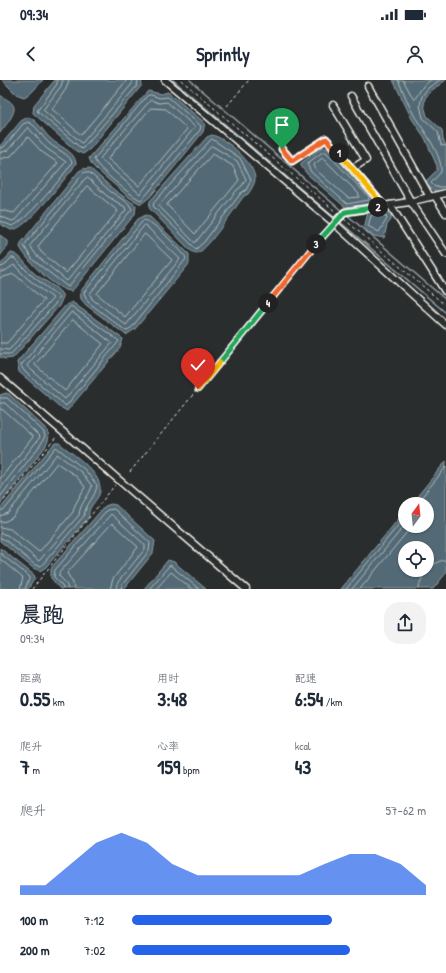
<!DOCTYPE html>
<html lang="zh">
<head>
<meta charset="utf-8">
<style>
  body { margin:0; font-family:"Patrick Hand","LXGW WenKai TC",sans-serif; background:#f2f2f3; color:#1f2937; height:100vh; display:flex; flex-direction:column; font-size:15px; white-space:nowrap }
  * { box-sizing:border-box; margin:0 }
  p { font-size:13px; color:#747a83 }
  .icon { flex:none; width:22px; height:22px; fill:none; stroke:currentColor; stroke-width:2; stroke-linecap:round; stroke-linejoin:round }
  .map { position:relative; height:509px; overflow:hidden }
  .drawer { display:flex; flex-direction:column; background:#fff; flex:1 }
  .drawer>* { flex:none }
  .needle { width:26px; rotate:15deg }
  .tools { position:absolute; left:398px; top:417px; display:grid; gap:8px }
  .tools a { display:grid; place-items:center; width:36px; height:36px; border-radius:50%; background:#fff; box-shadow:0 1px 3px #0004; font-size:20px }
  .pin { position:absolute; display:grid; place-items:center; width:34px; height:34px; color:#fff; margin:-41px -17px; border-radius:50% 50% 50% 0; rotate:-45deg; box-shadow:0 0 4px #0007 }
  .pin .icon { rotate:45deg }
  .km { position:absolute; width:20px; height:20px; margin:-10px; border-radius:50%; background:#222; color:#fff; font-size:11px; line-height:20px; text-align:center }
  .round { display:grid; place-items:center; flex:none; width:42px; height:42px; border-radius:16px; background:#f2f2f3 }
  .head { display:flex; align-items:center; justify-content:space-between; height:68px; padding:0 20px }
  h1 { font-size:22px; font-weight:700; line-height:30px }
  .figures { display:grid; grid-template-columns:repeat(3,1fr); gap:6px; height:68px; padding:4px 20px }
  .figures div { display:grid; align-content:center }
  .figures b { font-size:20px; font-weight:700 }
  .figures small { font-size:11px; font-weight:400 }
  .figures p { font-size:11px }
  .chart { height:112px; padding:8px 20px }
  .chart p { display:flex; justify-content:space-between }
  .chart svg { width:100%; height:72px; margin-top:4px; fill:#2563eb; opacity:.7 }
  ul { padding:0 20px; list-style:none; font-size:13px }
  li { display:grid; grid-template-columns:64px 48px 1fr; align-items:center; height:30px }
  li i { height:10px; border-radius:5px; background:#2563eb }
  .status { display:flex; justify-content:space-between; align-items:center; height:28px; padding:0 20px; background:#fff; direction:ltr }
  .status svg { height:11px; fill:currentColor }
  header { display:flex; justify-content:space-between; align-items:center; height:52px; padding:0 20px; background:#fff; font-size:18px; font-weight:700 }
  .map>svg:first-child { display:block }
  .water { fill:#526a76; stroke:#93a0a4; fill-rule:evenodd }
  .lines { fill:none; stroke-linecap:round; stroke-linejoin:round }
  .shore { stroke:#b3bbba; stroke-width:1 }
  .stream { stroke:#93a0a4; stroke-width:1.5 }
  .minor-casing { stroke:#f4f1e8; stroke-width:9 }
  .path { stroke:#f4f1e8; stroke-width:1; stroke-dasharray:3 3; stroke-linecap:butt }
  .minor { stroke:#2a2d2e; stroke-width:6 }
  .split-1-casing { stroke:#fff; stroke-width:8 }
  .split-2-casing { stroke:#fff; stroke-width:8 }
  .split-3-casing { stroke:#fff; stroke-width:8 }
  .split-4-casing { stroke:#fff; stroke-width:8 }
  .split-5-casing { stroke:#fff; stroke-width:8 }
  .split-6-casing { stroke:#fff; stroke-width:8 }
  .split-1 { stroke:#f0652b; stroke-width:5 }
  .split-2 { stroke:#f5b400; stroke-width:5 }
  .split-3 { stroke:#22a559; stroke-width:5 }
  .split-4 { stroke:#f0652b; stroke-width:5 }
  .split-5 { stroke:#22a559; stroke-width:5 }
  .split-6 { stroke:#f5b400; stroke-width:5 }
</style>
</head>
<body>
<div class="status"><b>09:34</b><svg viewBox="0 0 49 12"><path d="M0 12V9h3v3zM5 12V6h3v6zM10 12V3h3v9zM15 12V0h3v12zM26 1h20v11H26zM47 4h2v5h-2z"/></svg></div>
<header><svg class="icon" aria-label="back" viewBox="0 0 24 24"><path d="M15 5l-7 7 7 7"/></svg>Sprintly<svg class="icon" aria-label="person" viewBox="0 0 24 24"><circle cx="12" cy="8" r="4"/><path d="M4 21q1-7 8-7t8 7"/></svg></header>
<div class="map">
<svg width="446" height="509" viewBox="0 0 446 509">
  <rect width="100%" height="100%" fill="#2a2d2e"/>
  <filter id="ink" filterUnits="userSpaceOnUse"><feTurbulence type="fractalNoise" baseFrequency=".025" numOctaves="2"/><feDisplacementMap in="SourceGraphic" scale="8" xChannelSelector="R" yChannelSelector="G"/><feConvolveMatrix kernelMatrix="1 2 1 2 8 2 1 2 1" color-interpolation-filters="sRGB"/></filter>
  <g filter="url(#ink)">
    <!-- water -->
    <g class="water">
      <polygon points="2,0 43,0 31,13 24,17 16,14"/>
      <polygon points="55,0 141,0 142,5 90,69 83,74 76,71 33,33 34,25"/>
      <polygon points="393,0 446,0 431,11 425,18 424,25 427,36 442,50 443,60 446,65 446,110 434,111 429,107 426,101 437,90 437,86 425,58 412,39"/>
      <polygon points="148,11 161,14 168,12 205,43 203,52 150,117 141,124 130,118 97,90 92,85 89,78"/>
      <path d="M 0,15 C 4,18 11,21 13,25 C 18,32 4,47 0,53 Z"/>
      <path d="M 28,37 C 38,40 43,52 51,59 C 59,67 74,70 76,83 L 72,90 C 61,102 26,151 11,150 L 0,144 L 0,66 L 21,41 Z"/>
      <path d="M 212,55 C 226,58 256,84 255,100 C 254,105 251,110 248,114 L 244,116 C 237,125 207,170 199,172 C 195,174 193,172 190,170 L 149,128 L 150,121 L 207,57 Z"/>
      <path d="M 323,67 C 334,70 363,105 373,115 L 376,123 L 345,127 L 307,94 L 301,86 L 301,83 Z"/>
      <path d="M 90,88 L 113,109 L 134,124 L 136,125 L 135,134 L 72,211 C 57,212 26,180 20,167 L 21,163 L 79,91 L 83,89 Z"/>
      <polygon points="381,129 391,134 391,140 387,145 384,158 374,156 364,149 368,132"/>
      <polygon points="146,135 150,137 189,174 189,184 135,249 126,255 86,225 81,219 80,212 138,139"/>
      <polygon points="0,155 8,161 8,165 0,176"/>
      <path d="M 11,173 C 21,174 27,187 34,193 C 42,200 61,208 63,217 L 59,226 L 13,278 L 5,279 L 0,277 L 0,185 Z"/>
      <polygon points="72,222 123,259 120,268 67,331 60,327 19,292 17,282 66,225"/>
      <path d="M 6,313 L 9,314 L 45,348 C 51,354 49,360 45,367 L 0,424 L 0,315 Z"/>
      <path d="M 56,363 L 59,363 C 72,374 107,395 99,415 C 95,423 87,428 89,437 L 46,487 L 40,491 L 33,488 L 0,461 L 0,429 L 53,365 Z"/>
      <path d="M 446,381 L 446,493 L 433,509 L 341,509 L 405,431 L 405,446 L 427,446 L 427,424 L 411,424 ZM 405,468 L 427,468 L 427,490 L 405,490 Z"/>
      <polygon points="111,424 116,425 155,461 153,473 124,509 60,509 51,498 51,488 105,426"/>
      <polygon points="0,468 34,495 35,498 28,509 0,509"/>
      <polygon points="168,480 174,482 206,509 144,509"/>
    </g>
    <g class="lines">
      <!-- shore -->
      <g class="shore">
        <polyline points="57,0 57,4 37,31 82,69 137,6 138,0"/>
        <polyline points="63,0 61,6 43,30 82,63 132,4 133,0"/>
        <polyline points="69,0 66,9 52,29 81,55 127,0"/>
        <path d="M 398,0 C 404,12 408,25 415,37 C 423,49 443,76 441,92 L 431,103 L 435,107 L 446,107"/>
        <polyline points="403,0 414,20 424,5 431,0"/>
        <polyline points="440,0 428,8 422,16 420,25 423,38 438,52 441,65 446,66"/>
        <path d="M 151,15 L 160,18 L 168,17 L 201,46 L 200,50 L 147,114 L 141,120 C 131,116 97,88 94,79 L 147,16 Z"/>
        <polygon points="151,20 159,23 167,22 195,47 140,114 100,79"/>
        <polygon points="151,28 166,29 187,49 139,106 108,79"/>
        <polygon points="212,59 240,78 251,100 246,110 241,113 204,162 196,169 153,126 154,123"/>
        <polygon points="212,66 237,81 246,99 242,106 237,110 195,163 159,126"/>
        <path d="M 0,68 L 4,67 L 23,44 L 28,42 C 38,46 42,58 50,64 C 57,70 68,73 72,82 C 67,93 22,145 12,146 L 0,141"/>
        <polygon points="323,72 326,72 369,117 369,120 347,124 311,92 307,84"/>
        <polyline points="0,73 8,70 28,47 46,68 66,82 15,140 12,141 0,136"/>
        <polygon points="213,74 233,86 239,100 195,154 167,125"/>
        <polygon points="323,78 359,114 359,117 348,118 316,90 314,85"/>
        <polyline points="0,79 11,76 28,57 42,72 58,83 14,133 0,130"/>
        <polygon points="85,92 90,93 111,112 128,123 132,129 68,207 33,180 24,166"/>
        <polygon points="86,98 88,98 107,116 125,127 126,130 67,201 37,176 30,166"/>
        <polygon points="87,106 118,131 66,193 41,172 38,167"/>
        <polygon points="380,134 386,136 387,139 379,152 368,146 371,136"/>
        <path d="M 144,140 C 154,141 177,167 185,176 L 186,179 L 132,247 L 126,251 L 88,222 L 84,213 Z"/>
        <polygon points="145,145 180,179 126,245 92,219 90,214"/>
        <polygon points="145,154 172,180 125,237 97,214"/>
        <polyline points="0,187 4,186 11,178 14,178 31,195 59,217 55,224 11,274 0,274"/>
        <polyline points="0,192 5,191 14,185 28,199 53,218 9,270 0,269"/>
        <polyline points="0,198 14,194 44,220 7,263 0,263"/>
        <polygon points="71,226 119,261 66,326 25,292 21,286"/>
        <polygon points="72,232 112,263 65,319 27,286"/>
        <polygon points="73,240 103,264 65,311 35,285"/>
        <polyline points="0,318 7,318 43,351 45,356 41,364 0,417"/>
        <polyline points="0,323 5,323 40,357 0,409"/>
        <polyline points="0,329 3,330 33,357 0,399"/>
        <polyline points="416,424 446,387"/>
        <path d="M 0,431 L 5,429 L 56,367 L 84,389 L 97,405 C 96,417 85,424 84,436 L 41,486 L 35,485 L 4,459 L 0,458"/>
        <path d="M 0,436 L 8,433 L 57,374 L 81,392 L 92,406 C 89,417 80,423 79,435 L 39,481 L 7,455 L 0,453"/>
        <polyline points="0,442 6,441 13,437 57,383 76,396 85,407 75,425 73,432 39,472 10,449 0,447"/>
        <polyline points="0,473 30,497 25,509"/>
        <polyline points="0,479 23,498 20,509"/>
        <polyline points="63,509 62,505 54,497 55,490 107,430 114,429 150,463 149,471 122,505 121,509"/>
        <polyline points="68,509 66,503 59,496 59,493 111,434 145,465 145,469 118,502 116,509"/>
        <polyline points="74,509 73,503 67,493 112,443 138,467 113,499 110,509"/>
        <polyline points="149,509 170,485 199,509"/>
        <polyline points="156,509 171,492 192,509"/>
        <polyline points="346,509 405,437"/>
        <polyline points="352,509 405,445"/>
        <polyline points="360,509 412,446"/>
        <path d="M 419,509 C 419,497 433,480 446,480"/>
      </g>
      <!-- stream -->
      <g class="stream">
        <polyline points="173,0 336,139"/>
        <polyline points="190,0 343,132"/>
        <polyline points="346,134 446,220"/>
        <polyline points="339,141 446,233"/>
      </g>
      <defs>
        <g id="minor">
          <polyline points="165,0 334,143 446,245"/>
          <polyline points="368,6 430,117"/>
          <polyline points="351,16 411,122 446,174"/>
          <polyline points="333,25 366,80 353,88"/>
          <polyline points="282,69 292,81 326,59 384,126"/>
          <polyline points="435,116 446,133"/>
          <polyline points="390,125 445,211"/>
          <polyline points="334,143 345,132 409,122 446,113"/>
          <polyline points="0,298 246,509"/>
        </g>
      </defs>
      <!-- minor casing -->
      <use href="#minor" class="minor-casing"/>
      <!-- path -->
      <g class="path">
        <polyline points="181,0 336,132"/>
        <polyline points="227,26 249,0"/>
        <polyline points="344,139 446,226"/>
        <polyline points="130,392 329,148"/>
        <polyline points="0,425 57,356"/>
        <polyline points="32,509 115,405"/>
      </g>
      <!-- minor -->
      <use href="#minor" class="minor"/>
    </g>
  </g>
  <g class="lines" filter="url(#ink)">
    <defs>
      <polyline id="split-1" points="282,69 292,81 326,59 339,73"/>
      <polyline id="split-2" points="339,73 384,126 378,127"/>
      <polyline id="split-3" points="316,164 345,132 378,127"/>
      <polyline id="split-4" points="268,223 316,164"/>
      <polyline id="split-5" points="220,282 268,223"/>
      <polyline id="split-6" points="198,309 220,282"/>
    </defs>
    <!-- split-1 casing -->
    <use href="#split-1" class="split-1-casing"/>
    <!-- split-2 casing -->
    <use href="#split-2" class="split-2-casing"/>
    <!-- split-3 casing -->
    <use href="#split-3" class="split-3-casing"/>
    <!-- split-4 casing -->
    <use href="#split-4" class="split-4-casing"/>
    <!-- split-5 casing -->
    <use href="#split-5" class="split-5-casing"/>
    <!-- split-6 casing -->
    <use href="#split-6" class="split-6-casing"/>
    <!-- split-1 -->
    <use href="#split-1" class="split-1"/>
    <!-- split-2 -->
    <use href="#split-2" class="split-2"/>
    <!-- split-3 -->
    <use href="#split-3" class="split-3"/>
    <!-- split-4 -->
    <use href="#split-4" class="split-4"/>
    <!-- split-5 -->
    <use href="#split-5" class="split-5"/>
    <!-- split-6 -->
    <use href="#split-6" class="split-6"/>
  </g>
</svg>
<div class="tools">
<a><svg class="needle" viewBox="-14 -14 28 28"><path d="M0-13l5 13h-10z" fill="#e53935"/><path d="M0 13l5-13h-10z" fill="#747a83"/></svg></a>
<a><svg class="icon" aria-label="locate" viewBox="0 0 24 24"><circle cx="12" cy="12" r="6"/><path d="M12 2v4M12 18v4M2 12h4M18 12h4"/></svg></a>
</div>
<div class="pin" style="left:282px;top:69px;background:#1e9e55"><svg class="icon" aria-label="arrive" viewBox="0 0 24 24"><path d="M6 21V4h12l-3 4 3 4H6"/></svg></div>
<div class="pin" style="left:198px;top:309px;background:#d93025"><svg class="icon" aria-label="check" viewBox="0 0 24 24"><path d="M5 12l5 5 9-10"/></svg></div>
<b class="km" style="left:339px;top:73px">1</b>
<b class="km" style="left:378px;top:127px">2</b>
<b class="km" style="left:316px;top:164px">3</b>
<b class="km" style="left:268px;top:223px">4</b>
</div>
<section class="drawer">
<div class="head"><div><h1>晨跑</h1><p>09:34</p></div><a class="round"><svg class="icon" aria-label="share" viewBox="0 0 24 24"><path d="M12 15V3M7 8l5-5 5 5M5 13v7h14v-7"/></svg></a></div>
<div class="figures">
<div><p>距离</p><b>0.55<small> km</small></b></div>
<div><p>用时</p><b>3:48</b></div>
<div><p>配速</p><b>6:54<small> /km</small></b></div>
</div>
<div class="figures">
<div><p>爬升</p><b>7<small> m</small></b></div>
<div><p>心率</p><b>159<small> bpm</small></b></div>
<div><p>kcal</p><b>43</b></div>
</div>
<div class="chart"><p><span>爬升</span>57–62 m</p>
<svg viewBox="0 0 160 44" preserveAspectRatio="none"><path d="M0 44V38L10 38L20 25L30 12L40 6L50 12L60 25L70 32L80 32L90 32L100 32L110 32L120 25L130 19L140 19L150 25L160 38V44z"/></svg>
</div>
<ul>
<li><b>100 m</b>7:12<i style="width:68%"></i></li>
<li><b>200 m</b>7:02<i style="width:74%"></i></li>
</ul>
</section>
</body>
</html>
